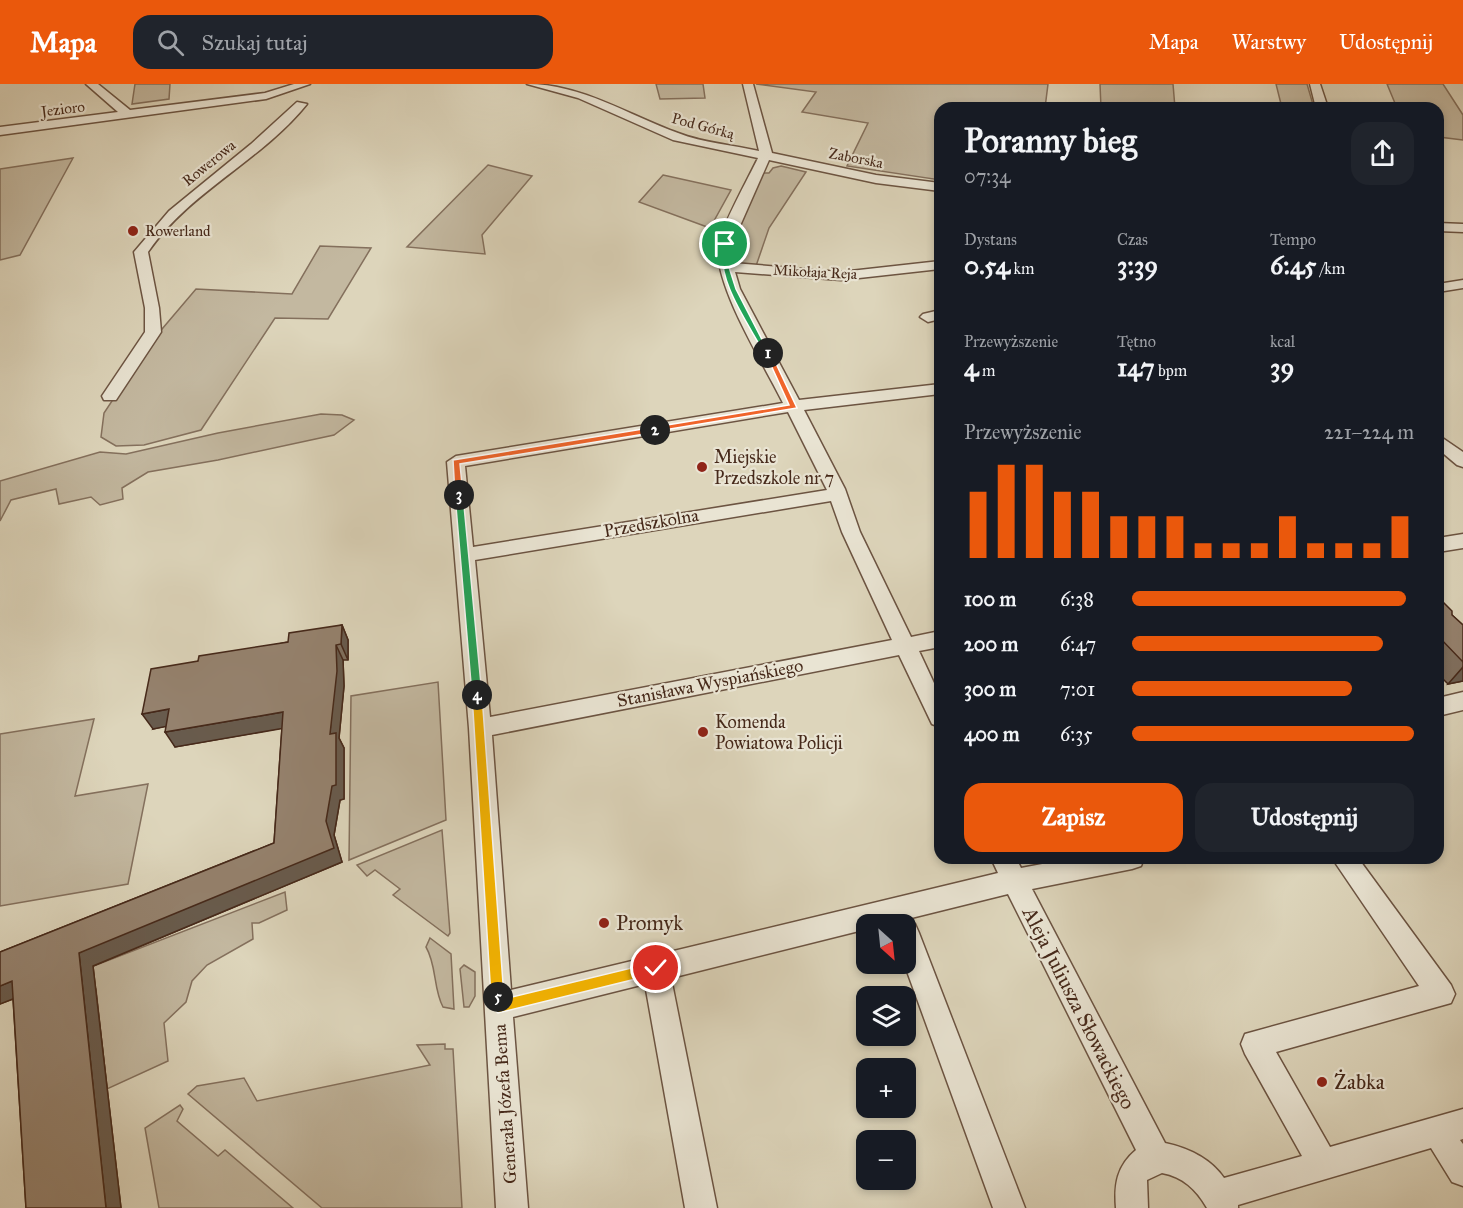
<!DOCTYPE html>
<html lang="pl">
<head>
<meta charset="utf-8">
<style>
  body { margin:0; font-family:"IM FELL Great Primer",serif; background:#20242c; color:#f1f3f6; height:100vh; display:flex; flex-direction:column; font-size:22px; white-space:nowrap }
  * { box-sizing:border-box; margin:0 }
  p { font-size:20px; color:#9ea1a6 }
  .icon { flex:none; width:33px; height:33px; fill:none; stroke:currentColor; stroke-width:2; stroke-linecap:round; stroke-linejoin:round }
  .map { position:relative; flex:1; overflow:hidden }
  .side { position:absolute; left:934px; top:18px; width:510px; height:762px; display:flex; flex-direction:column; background:#171b24; border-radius:18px; box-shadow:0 3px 9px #0003 }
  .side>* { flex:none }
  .needle { width:39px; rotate:153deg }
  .fabs { position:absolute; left:856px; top:830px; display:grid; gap:12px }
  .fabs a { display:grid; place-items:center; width:60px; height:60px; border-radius:12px; background:#171b24; box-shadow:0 3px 9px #0003; font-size:30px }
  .pin { position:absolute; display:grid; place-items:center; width:51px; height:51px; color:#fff; margin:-26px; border:3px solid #fff; border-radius:50%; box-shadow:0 2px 6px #0007 }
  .km { position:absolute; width:30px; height:30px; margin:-15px; border-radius:50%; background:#222; color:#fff; font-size:16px; line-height:30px; text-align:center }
  .round { display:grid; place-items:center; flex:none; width:63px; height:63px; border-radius:18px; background:#20242c }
  .head { display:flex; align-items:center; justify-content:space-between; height:102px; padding:0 30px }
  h1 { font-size:33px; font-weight:800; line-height:45px }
  .metrics { display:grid; grid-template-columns:repeat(3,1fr); gap:9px; height:102px; padding:6px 30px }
  .metrics div { display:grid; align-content:center }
  .metrics b { font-size:26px; font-weight:800 }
  .metrics small { font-size:16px; font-weight:400 }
  .metrics p { font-size:16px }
  .chart { height:168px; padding:12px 30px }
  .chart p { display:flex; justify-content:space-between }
  .chart svg { width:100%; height:108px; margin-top:6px; stroke:#ea580c; stroke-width:6 }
  .primary-button { display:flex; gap:12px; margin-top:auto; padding:12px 30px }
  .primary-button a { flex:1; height:69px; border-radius:18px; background:#ea580c; color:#fff; font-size:24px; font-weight:800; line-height:69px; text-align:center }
  .primary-button a+a { background:#20242c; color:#f1f3f6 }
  ul { padding:0 30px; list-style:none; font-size:20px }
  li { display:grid; grid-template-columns:96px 72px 1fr; align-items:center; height:45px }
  li i { height:15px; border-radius:8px; background:#ea580c }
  header { display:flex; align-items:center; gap:36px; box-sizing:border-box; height:84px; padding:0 30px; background:#ea580c; color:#fff }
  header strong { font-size:28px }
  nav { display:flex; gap:33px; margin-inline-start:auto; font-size:21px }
  .search { width:420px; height:54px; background:#20242c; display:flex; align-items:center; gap:15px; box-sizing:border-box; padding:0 21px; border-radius:18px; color:#9ea1a6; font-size:22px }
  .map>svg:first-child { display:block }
  .green { fill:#c3b8a0; stroke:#84705d; stroke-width:1.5 }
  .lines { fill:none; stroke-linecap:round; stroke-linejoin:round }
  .minor-casing { stroke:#6c5442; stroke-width:3 }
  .minor { fill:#e9e4d3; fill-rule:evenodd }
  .wall { fill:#80705f; stroke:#46291a; stroke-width:1.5 }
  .shaded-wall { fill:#685b4d; stroke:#46291a; stroke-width:1.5 }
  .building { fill:#95826e; stroke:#46291a; stroke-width:1.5 }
  .split-1 { fill:#22a559; stroke:#fff; stroke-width:1.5 }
  .split-2 { fill:#f0652b; stroke:#fff; stroke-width:1.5 }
  .split-3 { fill:#f0652b; stroke:#fff; stroke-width:1.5 }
  .split-4 { fill:#22a559; stroke:#fff; stroke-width:1.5 }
  .split-5 { fill:#f5b400; stroke:#fff; stroke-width:1.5 }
  .split-6 { fill:#f5b400; stroke:#fff; stroke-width:1.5 }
  .poi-dot { fill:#8f2418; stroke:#e9e4d3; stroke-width:2 }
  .labels { text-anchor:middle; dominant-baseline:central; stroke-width:4.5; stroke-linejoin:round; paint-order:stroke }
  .far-street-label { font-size:15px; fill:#46291a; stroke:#e9e4d3 }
  .far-poi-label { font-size:15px; fill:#46291a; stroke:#e9e4d3; text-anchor:start }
  .poi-label { font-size:18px; fill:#46291a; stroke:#e9e4d3; text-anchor:start }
  .street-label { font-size:18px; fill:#46291a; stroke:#e9e4d3 }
  .near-poi-label { font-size:21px; fill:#46291a; stroke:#e9e4d3; text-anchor:start }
  .near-street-label { font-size:21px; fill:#46291a; stroke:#e9e4d3 }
</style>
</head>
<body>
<header>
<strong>Mapa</strong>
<div class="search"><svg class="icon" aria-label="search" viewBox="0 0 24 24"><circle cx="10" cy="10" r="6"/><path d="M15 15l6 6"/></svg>Szukaj tutaj</div>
<nav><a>Mapa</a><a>Warstwy</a><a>Udostępnij</a></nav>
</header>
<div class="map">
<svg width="1463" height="1124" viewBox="0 0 1463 1124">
  <rect width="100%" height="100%" fill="#ddd5bb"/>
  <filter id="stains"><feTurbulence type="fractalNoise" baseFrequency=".00333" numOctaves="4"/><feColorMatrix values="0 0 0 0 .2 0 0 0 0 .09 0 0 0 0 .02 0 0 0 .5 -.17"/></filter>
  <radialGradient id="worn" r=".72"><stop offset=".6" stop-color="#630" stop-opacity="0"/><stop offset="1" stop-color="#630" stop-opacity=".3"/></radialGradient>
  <!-- green -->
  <g class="green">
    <polygon points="135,0 170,0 169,15 132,20"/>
    <polygon points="656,0 703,0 705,14 660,15"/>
    <polygon points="756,0 1048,0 1045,24 940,24 940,96 847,82 868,39 802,28 816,8"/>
    <polygon points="1100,0 1173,0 1175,24 1101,24"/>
    <polygon points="1276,0 1307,0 1314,24 1282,24"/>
    <polygon points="1387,0 1443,0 1463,31 1463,56 1439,53 1438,24 1397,24"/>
    <polygon points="73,74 20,171 0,176 0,85"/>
    <polygon points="488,81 532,92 482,151 485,170 407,163"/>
    <polygon points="781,82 806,88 769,144 756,182 731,181 731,160 763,89 769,89 773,84"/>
    <polygon points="663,91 731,106 710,144 639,118"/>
    <polygon points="320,162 371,164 328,235 275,234 201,346 144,361 116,362 101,353 104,329 151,258 196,205 292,210"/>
    <polygon points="321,330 342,331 354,336 334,351 218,376 148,388 122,404 123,415 100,421 91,413 59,420 56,405 11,416 0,437 0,397 100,368 126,370 218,349"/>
    <polygon points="438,598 446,736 349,776 351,612"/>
    <polygon points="94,635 75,712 148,700 128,800 0,822 0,650"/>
    <polygon points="442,746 450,849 448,852 393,811 400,805 375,786 367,792 357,781"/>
    <polygon points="285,808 287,826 259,839 252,839 253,855 207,881 192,897 186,918 164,939 168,977 107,1005 96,905 73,890"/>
    <path d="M 430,854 L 451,870 L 454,925 L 443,923 C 433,904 437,882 426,863 Z"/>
    <polygon points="464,881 475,888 475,912 469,923 464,923 460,885"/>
    <polygon points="445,960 445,965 453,965 462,1124 322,1124 188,1010 197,1002 244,994 257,1017 430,981 417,961"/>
    <polygon points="180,1021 183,1025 177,1037 218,1072 225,1066 293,1124 159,1124 145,1044"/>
  </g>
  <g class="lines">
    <defs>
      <g id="minor">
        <polygon points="86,0 98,0 130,26 265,9 294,0 310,0 266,15 0,51 0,43 118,28"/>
        <path d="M 527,0 C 582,0 628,31 678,49 C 703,59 733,61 759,67 L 743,0 L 753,0 L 772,69 L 876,91 L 940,99 L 940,107 L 876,99 L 769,76 L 732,160 L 733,179 L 841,188 L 940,177 L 940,185 L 841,196 L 735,188 L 740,205 L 799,316 L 940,300 L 940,310 L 804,326 L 845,405 L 860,448 L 911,553 L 940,547 L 940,563 L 919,567 L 940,612 L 940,643 L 932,640 L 899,571 L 492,651 L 511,906 L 998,789 L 991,774 L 1016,774 L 1021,784 L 1074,774 L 1144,774 L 1141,782 L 1132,785 L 1032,805 L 1165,1059 C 1188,1064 1210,1074 1224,1094 L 1302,1072 L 1245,970 L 1241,960 L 1245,950 L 1419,902 L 1332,774 L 1358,774 L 1451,901 L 1455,910 L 1451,919 L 1276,968 L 1330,1063 L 1463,1025 L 1463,1055 L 1460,1056 L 1463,1060 L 1463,1102 L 1452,1098 L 1431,1064 L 1238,1121 L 1238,1124 L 1207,1124 C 1196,1105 1183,1093 1162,1089 L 1147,1096 L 1148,1124 L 1116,1124 C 1114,1100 1117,1082 1136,1066 L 1008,810 L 887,840 L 867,840 L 867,845 L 671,894 L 717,1124 L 685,1124 L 645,900 L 513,933 L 528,1124 L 496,1124 L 469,644 L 447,378 L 456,372 L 783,319 C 764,280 715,204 718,162 C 719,147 750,91 758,74 L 673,56 L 578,14 ZM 788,328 L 827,406 L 473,463 L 465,382 ZM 831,417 L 842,448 L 892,556 L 490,633 L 475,476 Z"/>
        <polygon points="1310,0 1320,0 1328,24 1316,24"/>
        <path d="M 297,18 L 307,20 C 261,77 189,108 148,168 L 159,224 L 161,248 L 116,316 L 104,316 L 102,312 L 145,248 L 145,224 L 134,168 L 169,127 L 251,60 Z"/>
        <polygon points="1438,139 1463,140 1463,148 1438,147"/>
        <polygon points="1463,196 1463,204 1438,208 1438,200"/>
        <polygon points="940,226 940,235 928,238 920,233 923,230"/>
        <polygon points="1438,351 1463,368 1463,383 1457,381 1438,365"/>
        <polygon points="1463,450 1463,464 1438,468 1438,454"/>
        <polygon points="1463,608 1463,626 1438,632 1438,614"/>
        <polygon points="906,837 915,840 919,849 1025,1124 993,1124 904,879 906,879 906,840 898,840"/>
      </g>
    </defs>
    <!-- minor casing -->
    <use href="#minor" class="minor-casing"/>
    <!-- minor -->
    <use href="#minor" class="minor"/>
  </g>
  <!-- wall -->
  <g class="wall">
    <polygon points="1438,513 1452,531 1463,541 1463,597 1448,600 1438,590"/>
    <polygon points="342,541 348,556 348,576 343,576 344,602 339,654 344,664 344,715 340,716 334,751 342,778 93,882 121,1124 26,1124 13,915 0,920 0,868 274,759 282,644 175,663 166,642 153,645 198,577 288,558"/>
  </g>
  <!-- shaded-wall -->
  <g class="shaded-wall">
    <polygon points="342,541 348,556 348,576 341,560"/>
    <polygon points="336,561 343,576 344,602 339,654 344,664 344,715 340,716 334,751 342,778 93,882 121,1124 106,1124 79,869 326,737 330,650"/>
    <polygon points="1463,583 1463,597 1448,600"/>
    <polygon points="169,625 179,640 153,645 142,630"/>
    <polygon points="283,628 291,643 175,663 165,648"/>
    <polygon points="12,897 28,909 0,920 0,902"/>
  </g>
  <!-- building -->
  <g class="building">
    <polygon points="1369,19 1394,22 1395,24 1371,24"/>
    <polygon points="1438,513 1452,527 1452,531 1463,541 1463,578 1438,552"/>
    <polygon points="342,541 341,560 336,561 337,587 330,650 336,649 336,701 332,702 326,737 334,764 79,869 106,1124 26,1124 12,897 0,902 0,868 274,759 283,628 165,648 169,625 142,630 151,585 198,577 199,572 288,558 289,549"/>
  </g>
  <!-- split-1 -->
  <path class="split-1" d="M 723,159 L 728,160 L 729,183 L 736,205 L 770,271 L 764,269 C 747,237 716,197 723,159 Z"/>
  <!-- split-2 -->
  <polygon class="split-2" points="765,268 771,269 797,324 652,348 655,343 789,321"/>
  <!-- split-3 -->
  <polygon class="split-3" points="655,343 657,348 460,380 463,411 459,413 455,411 453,376"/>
  <!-- split-4 -->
  <polygon class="split-4" points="459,408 463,411 482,611 477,615 472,611 455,411"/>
  <!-- split-5 -->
  <polygon class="split-5" points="477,607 482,611 504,913 498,919 491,913 472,611"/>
  <!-- split-6 -->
  <polygon class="split-6" points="656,878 662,884 656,890 498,929 492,923 491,913 498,906 502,908 504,915"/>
  <!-- markers -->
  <g class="poi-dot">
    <circle cx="133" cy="147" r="6"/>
    <circle cx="702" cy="383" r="6"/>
    <circle cx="703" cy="648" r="6"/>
    <circle cx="604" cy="839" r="6"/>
    <circle cx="1322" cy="998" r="6"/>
  </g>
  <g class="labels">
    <!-- far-street labels -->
    <g class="far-street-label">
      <text transform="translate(63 25) rotate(-7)">Jezioro</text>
      <text transform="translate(703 42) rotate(15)">Pod Górką</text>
      <text transform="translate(856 74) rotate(11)">Zaborska</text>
      <text transform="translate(209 79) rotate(-39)">Rowerowa</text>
      <text transform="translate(815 188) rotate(3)">Mikołaja Reja</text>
    </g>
    <!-- far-poi labels -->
    <g class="far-poi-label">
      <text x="145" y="147">Rowerland</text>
    </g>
    <!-- poi labels -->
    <g class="poi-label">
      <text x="714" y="373">Miejskie<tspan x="714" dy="21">Przedszkole nr 7</tspan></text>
      <text x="715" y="638">Komenda<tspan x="715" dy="21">Powiatowa Policji</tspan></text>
    </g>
    <!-- street labels -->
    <g class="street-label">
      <text transform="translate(651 439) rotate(-10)">Przedszkolna</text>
      <text transform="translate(710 599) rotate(-11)">Stanisława Wyspiańskiego</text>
      <text transform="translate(505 1020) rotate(-94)">Generała Józefa Bema</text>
    </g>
    <!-- near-poi labels -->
    <g class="near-poi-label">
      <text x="616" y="839">Promyk</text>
      <text x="1334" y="998">Żabka</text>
    </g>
    <!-- near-street labels -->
    <g class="near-street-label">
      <text transform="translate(1079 924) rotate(63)">Aleja Juliusza Słowackiego</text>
    </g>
  </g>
  <rect width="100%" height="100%" filter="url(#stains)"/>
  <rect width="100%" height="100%" fill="url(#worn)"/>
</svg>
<div class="fabs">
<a><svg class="needle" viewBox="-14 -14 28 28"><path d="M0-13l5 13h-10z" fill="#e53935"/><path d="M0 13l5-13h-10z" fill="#9ea1a6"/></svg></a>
<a><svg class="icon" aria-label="layers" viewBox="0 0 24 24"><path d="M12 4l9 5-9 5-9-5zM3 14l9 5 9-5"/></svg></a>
<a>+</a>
<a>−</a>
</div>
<div class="pin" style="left:725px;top:160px;background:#1e9e55"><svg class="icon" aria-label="arrive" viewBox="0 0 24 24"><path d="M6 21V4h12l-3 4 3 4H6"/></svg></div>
<div class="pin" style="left:656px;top:884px;background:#d93025"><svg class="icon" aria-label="check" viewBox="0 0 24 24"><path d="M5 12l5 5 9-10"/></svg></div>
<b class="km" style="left:768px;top:269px">1</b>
<b class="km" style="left:655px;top:346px">2</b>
<b class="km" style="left:459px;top:411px">3</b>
<b class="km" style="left:477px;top:611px">4</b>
<b class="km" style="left:498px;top:913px">5</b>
<section class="side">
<div class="head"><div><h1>Poranny bieg</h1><p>07:34</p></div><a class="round"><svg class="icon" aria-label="share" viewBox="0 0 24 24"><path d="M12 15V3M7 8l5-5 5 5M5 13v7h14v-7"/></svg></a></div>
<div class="metrics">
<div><p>Dystans</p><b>0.54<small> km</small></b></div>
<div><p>Czas</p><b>3:39</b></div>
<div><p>Tempo</p><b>6:45<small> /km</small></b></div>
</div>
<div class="metrics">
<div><p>Przewyższenie</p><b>4<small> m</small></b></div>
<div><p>Tętno</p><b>147<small> bpm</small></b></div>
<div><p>kcal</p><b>39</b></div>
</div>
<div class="chart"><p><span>Przewyższenie</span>221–224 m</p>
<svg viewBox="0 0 160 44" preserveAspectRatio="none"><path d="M5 44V17M15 44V6M25 44V6M35 44V17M45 44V17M55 44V27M65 44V27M75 44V27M85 44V38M95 44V38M105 44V38M115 44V27M125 44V38M135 44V38M145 44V38M155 44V27"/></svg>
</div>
<ul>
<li><b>100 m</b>6:38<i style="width:97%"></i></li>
<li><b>200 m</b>6:47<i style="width:89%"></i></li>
<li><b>300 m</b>7:01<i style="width:78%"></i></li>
<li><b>400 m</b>6:35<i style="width:100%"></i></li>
</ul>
<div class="primary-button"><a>Zapisz</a><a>Udostępnij</a></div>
</section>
</div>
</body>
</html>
